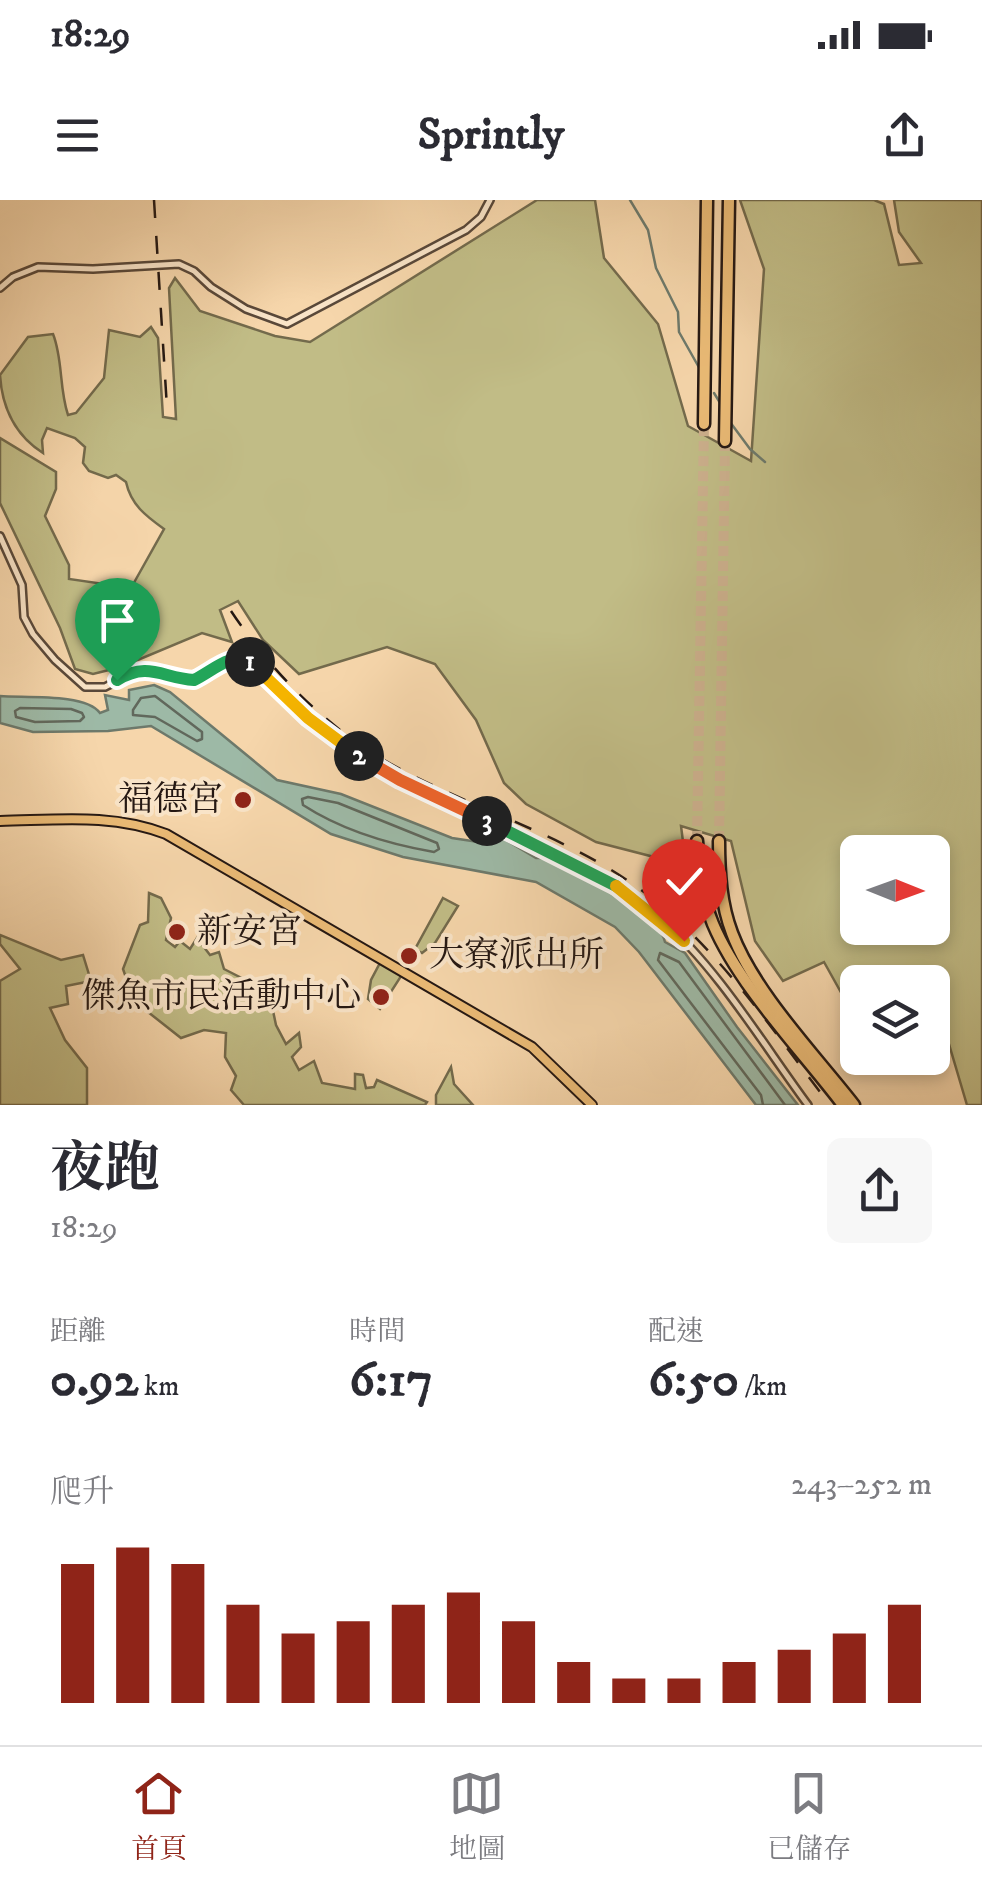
<!DOCTYPE html>
<html lang="zh-TW">
<head>
<meta charset="utf-8">
<style>
  body { margin:0; font-family:"IM FELL DW Pica","Noto Serif TC",serif; background:#f7f7f7; color:#2b2b33; height:100vh; display:flex; flex-direction:column; font-size:38px; white-space:nowrap }
  * { box-sizing:border-box; margin:0 }
  p { font-size:32px; color:#7c7c81 }
  .icon { flex:none; width:55px; height:55px; fill:none; stroke:currentColor; stroke-width:2; stroke-linecap:round; stroke-linejoin:round }
  .map { position:relative; height:905px; overflow:hidden }
  .sheet { display:flex; flex-direction:column; background:#fff; flex:1 }
  .sheet>* { flex:none }
  .needle { width:65px; rotate:91deg }
  .tools { position:absolute; left:840px; top:635px; display:grid; gap:20px }
  .tools a { display:grid; place-items:center; width:110px; height:110px; border-radius:15px; background:#fff; box-shadow:0 5px 15px #0003; font-size:50px }
  .pin { position:absolute; display:grid; place-items:center; width:85px; height:85px; color:#fff; margin:-102px -42px; border-radius:50% 50% 50% 0; rotate:-45deg; box-shadow:0 0 10px #0007 }
  .pin .icon { rotate:45deg }
  .km { position:absolute; width:50px; height:50px; margin:-25px; border-radius:50%; background:#222; color:#fff; font-size:28px; line-height:50px; text-align:center }
  .round { display:grid; place-items:center; flex:none; width:105px; height:105px; border-radius:15px; background:#f7f7f7 }
  .summary { display:flex; align-items:center; justify-content:space-between; height:170px; padding:0 50px }
  h1 { font-size:55px; font-weight:700; line-height:75px }
  .figures { display:grid; grid-template-columns:repeat(3,1fr); gap:15px; height:170px; padding:10px 50px }
  .figures div { display:grid; align-content:center }
  .figures b { font-size:50px; font-weight:700 }
  .figures small { font-size:28px; font-weight:400 }
  .figures p { font-size:28px }
  .chart { height:280px; padding:20px 50px }
  .chart p { display:flex; justify-content:space-between }
  .chart svg { width:100%; height:180px; margin-top:10px; stroke:#8f2418; stroke-width:6 }
  .status { display:flex; justify-content:space-between; align-items:center; height:70px; padding:0 50px; background:#fff; direction:ltr }
  .status svg { height:28px; fill:currentColor }
  header { display:flex; justify-content:space-between; align-items:center; height:130px; padding:0 50px; background:#fff; font-size:45px; font-weight:700 }
  .menu { display:flex; justify-content:space-around; align-items:center; height:140px; border-top:2px solid #e1e1e2; background:#fff; font-size:28px; color:#7c7c81 }
  .menu a { display:grid; justify-items:center; gap:5px }
  .menu .selected { color:#8f2418 }
  .map>svg:first-child { display:block }
  .green { fill:#c1bc86; stroke:#736a4c; stroke-width:2.5; fill-rule:evenodd }
  .water { fill:#9db9a6; stroke:#6d796b; stroke-width:2.5 }
  .lines { fill:none; stroke-linecap:round; stroke-linejoin:round }
  .shore { stroke:#61685c; stroke-width:2.5 }
  .stream { stroke:#6d796b; stroke-width:2.5 }
  .highway-tunnel { stroke:#ccb08d; stroke-width:10; stroke-dasharray:10 5; stroke-linecap:butt }
  .minor-casing { stroke:#594839; stroke-width:10 }
  .major-casing { stroke:#251813; stroke-width:12 }
  .highway-casing { stroke:#251813; stroke-width:15 }
  .minor { stroke:#f9e4c8; stroke-width:5 }
  .major { stroke:#ebbb76; stroke-width:8 }
  .highway { stroke:#ebbb76; stroke-width:10 }
  .rail { stroke:#251813; stroke-width:2.5; stroke-dasharray:18 18; stroke-linecap:butt }
  .split-1-casing { stroke:#fff; stroke-width:20 }
  .split-2-casing { stroke:#fff; stroke-width:20 }
  .split-3-casing { stroke:#fff; stroke-width:20 }
  .split-4-casing { stroke:#fff; stroke-width:20 }
  .split-5-casing { stroke:#fff; stroke-width:20 }
  .split-1 { stroke:#22a559; stroke-width:12 }
  .split-2 { stroke:#f5b400; stroke-width:12 }
  .split-3 { stroke:#f0652b; stroke-width:12 }
  .split-4 { stroke:#22a559; stroke-width:12 }
  .split-5 { stroke:#f5b400; stroke-width:12 }
  .poi-dot { fill:#8f2418; stroke:#f9e4c8; stroke-width:4 }
  .labels { text-anchor:middle; dominant-baseline:central; stroke-width:8; stroke-linejoin:round; paint-order:stroke }
  .poi-label { font-size:35px; fill:#251813; stroke:#f9e4c8; text-anchor:end }
</style>
</head>
<body>
<div class="status"><b>18:29</b><svg viewBox="0 0 49 12"><path d="M0 12V9h3v3zM5 12V6h3v6zM10 12V3h3v9zM15 12V0h3v12zM26 1h20v11H26zM47 4h2v5h-2z"/></svg></div>
<header><svg class="icon" aria-label="menu" viewBox="0 0 24 24"><path d="M4 6h16M4 12h16M4 18h16"/></svg>Sprintly<svg class="icon" aria-label="share" viewBox="0 0 24 24"><path d="M12 15V3M7 8l5-5 5 5M5 13v7h14v-7"/></svg></header>
<div class="map">
<svg width="982" height="905" viewBox="0 0 982 905">
  <rect width="100%" height="100%" fill="#f6d6ab"/>
  <filter id="stains"><feTurbulence type="fractalNoise" baseFrequency=".002" numOctaves="4"/><feColorMatrix values="0 0 0 0 .2 0 0 0 0 .09 0 0 0 0 .02 0 0 0 .5 -.17"/></filter>
  <radialGradient id="worn" r=".72"><stop offset=".6" stop-color="#630" stop-opacity="0"/><stop offset="1" stop-color="#630" stop-opacity=".3"/></radialGradient>
  <!-- green -->
  <g class="green">
    <path d="M 537,0 L 595,0 L 604,58 L 658,124 L 688,226 L 751,261 L 764,69 L 740,0 L 874,0 L 884,4 L 899,65 L 921,63 L 899,32 L 894,0 L 982,0 L 982,905 L 967,905 L 943,824 L 933,828 L 932,782 L 858,782 L 858,858 L 865,858 L 852,864 L 848,847 L 857,821 L 824,762 L 783,781 L 755,741 L 731,641 L 681,626 L 687,673 L 658,658 L 596,642 L 526,604 L 504,583 L 476,520 L 435,464 L 387,447 L 299,474 L 263,440 L 238,401 L 220,410 L 232,442 L 202,433 L 121,467 L 93,474 L 75,469 L 60,428 L 0,303 L 0,238 L 56,272 L 56,289 L 45,316 L 69,365 L 69,379 L 131,388 L 164,329 C 146,316 131,305 126,282 L 116,275 L 108,278 L 89,271 L 83,263 L 85,247 L 75,238 L 47,228 L 42,240 L 43,253 C 15,235 2,207 0,175 L 28,137 L 53,134 C 63,159 59,188 68,215 L 76,213 L 104,178 L 109,130 L 140,137 L 151,127 L 158,138 L 163,217 L 176,219 L 169,88 L 175,78 L 200,111 L 275,136 L 310,142 ZM 858,652 L 932,652 L 932,728 L 858,728 Z"/>
    <polygon points="149,693 161,698 171,718 166,740 175,747 180,741 190,749 197,738 210,755 219,752 224,769 269,792 276,825 286,844 299,833 301,847 292,857 299,870 314,861 322,883 355,889 355,874 363,875 366,888 374,887 377,880 427,902 425,905 244,905 231,890 236,876 225,857 226,833 204,830 181,838 134,801 123,769 140,725 148,722"/>
    <polygon points="443,698 458,706 435,743 422,753 415,749"/>
    <polygon points="0,735 61,760 83,755 91,781 66,786 68,804 50,808 65,840 87,868 87,905 0,905 0,781 20,769 0,744"/>
    <polygon points="381,761 405,770 380,809 368,799 371,780"/>
    <polygon points="451,867 454,884 473,905 436,905 436,895"/>
  </g>
  <!-- water -->
  <path class="water" d="M 154,485 L 170,492 L 277,580 L 341,594 L 452,638 L 485,643 L 504,639 L 536,658 L 548,658 C 577,674 658,710 665,742 L 685,753 L 737,827 L 798,905 L 756,905 L 639,752 L 615,727 L 536,682 L 403,657 L 331,634 L 151,526 L 108,531 L 33,532 L 0,523 L 0,496 C 25,498 86,493 100,513 L 108,510 L 105,495 L 129,500 L 129,490 Z"/>
  <g class="lines">
    <!-- shore -->
    <g class="shore">
      <polygon points="155,496 202,532 202,539 197,541 155,517 133,515 133,510 141,498"/>
      <polygon points="20,508 71,509 82,513 84,517 80,521 35,522 16,517 15,511"/>
      <path d="M 308,597 L 338,603 L 437,643 L 439,649 L 434,652 C 388,644 343,631 303,605 L 302,599 Z"/>
      <polyline points="763,905 761,895 658,760 660,753 679,762 785,905"/>
    </g>
    <!-- stream -->
    <g class="stream">
      <polyline points="630,0 648,30 656,68 678,112 679,132 701,171"/>
      <polyline points="714,193 722,206"/>
      <polyline points="730,222 750,249 765,262"/>
    </g>
    <!-- highway-tunnel -->
    <g class="highway-tunnel">
      <polyline points="697,641 704,224"/>
      <polyline points="719,641 725,241"/>
    </g>
    <defs>
      <g id="minor">
        <polyline points="0,88 13,77 38,67 93,69 179,64 194,71 211,87 246,109 287,124 466,30 481,17 490,0"/>
        <path d="M 0,336 L 22,385 L 24,417 L 33,434 L 55,460 L 85,487 L 105,487 L 138,470 L 195,479 L 232,459 L 246,458 C 289,495 325,537 374,566 C 468,621 578,649 662,720 C 717,767 765,847 808,905"/>
      </g>
      <path id="major" d="M 0,621 C 57,620 112,613 166,634 L 532,847 L 592,905"/>
      <g id="highway">
        <polyline points="704,224 707,0"/>
        <polyline points="725,241 729,0"/>
        <path d="M 697,641 C 699,670 702,697 713,724 C 739,786 802,851 843,905"/>
        <path d="M 719,641 C 719,673 721,704 732,733 C 754,792 815,855 854,905"/>
      </g>
    </defs>
    <!-- minor casing -->
    <use href="#minor" class="minor-casing"/>
    <!-- major casing -->
    <use href="#major" class="major-casing"/>
    <!-- highway casing -->
    <use href="#highway" class="highway-casing"/>
    <!-- minor -->
    <use href="#minor" class="minor"/>
    <!-- major -->
    <use href="#major" class="major"/>
    <!-- highway -->
    <use href="#highway" class="highway"/>
    <!-- rail -->
    <g class="rail">
      <polyline points="154,0 167,208"/>
      <path d="M 231,411 C 275,477 332,533 402,570 C 476,609 558,634 627,680 C 711,736 769,826 830,905"/>
    </g>
  </g>
  <g class="lines">
    <defs>
      <path id="split-1" d="M 117,480 C 149,461 162,478 194,480 C 213,471 230,452 250,462"/>
      <polyline id="split-2" points="250,462 308,518 359,556"/>
      <polyline id="split-3" points="359,556 400,580 487,621"/>
      <polyline id="split-4" points="487,621 616,686"/>
      <polyline id="split-5" points="616,686 684,741"/>
    </defs>
    <!-- split-1 casing -->
    <use href="#split-1" class="split-1-casing"/>
    <!-- split-2 casing -->
    <use href="#split-2" class="split-2-casing"/>
    <!-- split-3 casing -->
    <use href="#split-3" class="split-3-casing"/>
    <!-- split-4 casing -->
    <use href="#split-4" class="split-4-casing"/>
    <!-- split-5 casing -->
    <use href="#split-5" class="split-5-casing"/>
    <!-- split-1 -->
    <use href="#split-1" class="split-1"/>
    <!-- split-2 -->
    <use href="#split-2" class="split-2"/>
    <!-- split-3 -->
    <use href="#split-3" class="split-3"/>
    <!-- split-4 -->
    <use href="#split-4" class="split-4"/>
    <!-- split-5 -->
    <use href="#split-5" class="split-5"/>
  </g>
  <!-- markers -->
  <g class="poi-dot">
    <circle cx="243" cy="600" r="10"/>
    <circle cx="177" cy="732" r="10"/>
    <circle cx="409" cy="756" r="10"/>
    <circle cx="381" cy="797" r="10"/>
  </g>
  <g class="labels">
    <!-- poi labels -->
    <g class="poi-label">
      <text x="223" y="600">福德宮</text>
      <text x="197" y="732" text-anchor="start">新安宮</text>
      <text x="429" y="756" text-anchor="start">大寮派出所</text>
      <text x="361" y="797">傑魚市民活動中心</text>
    </g>
  </g>
  <rect width="100%" height="100%" filter="url(#stains)"/>
  <rect width="100%" height="100%" fill="url(#worn)"/>
</svg>
<div class="tools">
<a><svg class="needle" viewBox="-14 -14 28 28"><path d="M0-13l5 13h-10z" fill="#e53935"/><path d="M0 13l5-13h-10z" fill="#7c7c81"/></svg></a>
<a><svg class="icon" aria-label="layers" viewBox="0 0 24 24"><path d="M12 4l9 5-9 5-9-5zM3 14l9 5 9-5"/></svg></a>
</div>
<div class="pin" style="left:117px;top:480px;background:#1e9e55"><svg class="icon" aria-label="arrive" viewBox="0 0 24 24"><path d="M6 21V4h12l-3 4 3 4H6"/></svg></div>
<div class="pin" style="left:684px;top:741px;background:#d93025"><svg class="icon" aria-label="check" viewBox="0 0 24 24"><path d="M5 12l5 5 9-10"/></svg></div>
<b class="km" style="left:250px;top:462px">1</b>
<b class="km" style="left:359px;top:556px">2</b>
<b class="km" style="left:487px;top:621px">3</b>
</div>
<section class="sheet">
<div class="summary"><div><h1>夜跑</h1><p>18:29</p></div><a class="round"><svg class="icon" aria-label="share" viewBox="0 0 24 24"><path d="M12 15V3M7 8l5-5 5 5M5 13v7h14v-7"/></svg></a></div>
<div class="figures">
<div><p>距離</p><b>0.92<small> km</small></b></div>
<div><p>時間</p><b>6:17</b></div>
<div><p>配速</p><b>6:50<small> /km</small></b></div>
</div>
<div class="chart"><p><span>爬升</span>243–252 m</p>
<svg viewBox="0 0 160 44" preserveAspectRatio="none"><path d="M5 44V10M15 44V6M25 44V10M35 44V20M45 44V27M55 44V24M65 44V20M75 44V17M85 44V24M95 44V34M105 44V38M115 44V38M125 44V34M135 44V31M145 44V27M155 44V20"/></svg>
</div>
</section>
<nav class="menu">
<a class="selected"><svg class="icon" aria-label="home" viewBox="0 0 24 24"><path d="M3 11l9-7 9 7M6 9v11h12V9"/></svg>首頁</a>
<a><svg class="icon" aria-label="map" viewBox="0 0 24 24"><path d="M3 6l6-2 6 2 6-2v14l-6 2-6-2-6 2zM9 4v14M15 6v14"/></svg>地圖</a>
<a><svg class="icon" aria-label="saved" viewBox="0 0 24 24"><path d="M7 4h10v16l-5-4-5 4z"/></svg>已儲存</a>
</nav>
</body>
</html>
